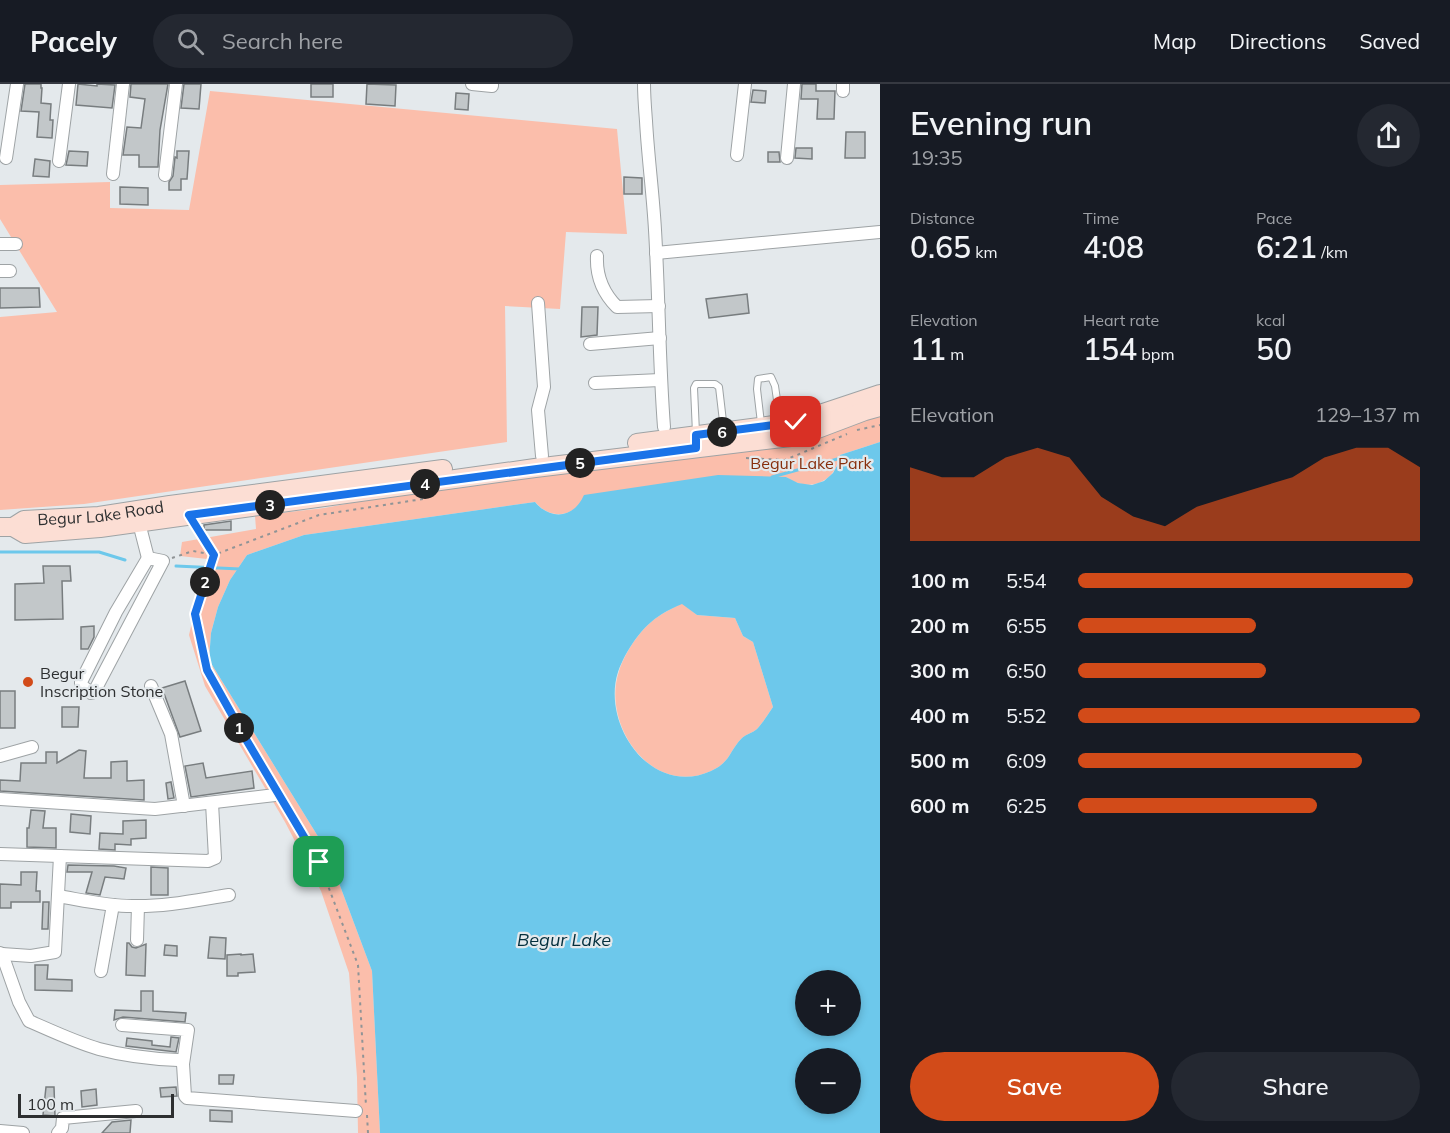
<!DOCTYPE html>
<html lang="en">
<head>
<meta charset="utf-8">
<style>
  body { margin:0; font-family:Mulish,sans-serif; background:#242831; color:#f1f3f6; height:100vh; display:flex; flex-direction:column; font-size:22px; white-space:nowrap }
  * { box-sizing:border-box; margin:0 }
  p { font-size:20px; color:#9ea1a6 }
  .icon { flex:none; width:33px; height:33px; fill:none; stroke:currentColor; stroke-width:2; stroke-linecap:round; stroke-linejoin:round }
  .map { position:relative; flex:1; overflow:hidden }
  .side { display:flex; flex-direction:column; background:#171b24; width:570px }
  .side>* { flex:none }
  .tools { position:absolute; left:795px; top:886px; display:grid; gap:12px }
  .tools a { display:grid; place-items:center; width:66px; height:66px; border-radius:50%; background:#171b24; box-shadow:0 3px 9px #0003; font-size:30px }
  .scale { position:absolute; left:18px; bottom:15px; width:156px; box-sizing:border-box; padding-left:6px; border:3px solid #2d2f30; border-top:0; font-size:16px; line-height:21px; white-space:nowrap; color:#2d2f30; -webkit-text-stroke:4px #e4e9ec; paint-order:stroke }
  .pin { position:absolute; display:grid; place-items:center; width:51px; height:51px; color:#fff; margin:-26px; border-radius:12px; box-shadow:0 3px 9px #0006 }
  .km { position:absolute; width:30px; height:30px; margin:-15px; border-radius:50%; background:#222; color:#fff; font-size:16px; line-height:30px; text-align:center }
  .round { display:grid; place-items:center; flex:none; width:63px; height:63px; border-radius:32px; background:#242831 }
  .head { display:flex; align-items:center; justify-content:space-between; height:102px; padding:0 30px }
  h1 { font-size:33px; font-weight:600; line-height:45px }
  .metrics { display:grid; grid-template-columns:repeat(3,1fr); gap:9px; height:102px; padding:6px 30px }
  .metrics div { display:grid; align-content:center }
  .metrics b { font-size:30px; font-weight:600 }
  .metrics small { font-size:16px; font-weight:400 }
  .metrics p { font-size:16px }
  .chart { height:168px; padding:12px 30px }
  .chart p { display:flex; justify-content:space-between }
  .chart svg { width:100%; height:108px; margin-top:6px; fill:#d24b19; opacity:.7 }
  .cta { display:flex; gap:12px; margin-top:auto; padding:12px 30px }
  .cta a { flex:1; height:69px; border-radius:36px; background:#d24b19; color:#fff; font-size:24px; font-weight:600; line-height:69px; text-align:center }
  .cta a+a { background:#242831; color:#f1f3f6 }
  ul { padding:0 30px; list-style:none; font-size:20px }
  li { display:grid; grid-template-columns:96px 72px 1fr; align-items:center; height:45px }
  li i { height:15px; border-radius:8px; background:#d24b19 }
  header { display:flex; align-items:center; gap:36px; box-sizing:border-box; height:84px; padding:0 30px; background:#171b24; border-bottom:2px solid #363941 }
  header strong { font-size:28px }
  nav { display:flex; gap:33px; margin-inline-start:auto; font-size:21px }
  .search { width:420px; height:54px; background:#242831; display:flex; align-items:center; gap:15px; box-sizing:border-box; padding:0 21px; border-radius:33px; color:#9ea1a6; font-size:22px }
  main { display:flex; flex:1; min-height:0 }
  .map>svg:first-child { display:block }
  .green { fill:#fbbeab }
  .water { fill:#6dc8eb; fill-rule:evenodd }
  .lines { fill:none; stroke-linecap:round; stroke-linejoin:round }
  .stream { stroke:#6dc8eb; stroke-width:3 }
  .building { fill:#c2c7c9; stroke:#787d7f; stroke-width:1.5 }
  .lane-casing { stroke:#9ea3a5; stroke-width:8 }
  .street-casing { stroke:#9ea3a5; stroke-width:14 }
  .secondary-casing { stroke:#9ea3a5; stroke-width:20 }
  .path { stroke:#909496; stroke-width:2; stroke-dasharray:3 4.5; stroke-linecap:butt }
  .lane { stroke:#fff; stroke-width:6 }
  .street { stroke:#fff; stroke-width:12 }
  .secondary { stroke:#fcded4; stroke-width:18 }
  .route-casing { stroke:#fff; stroke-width:12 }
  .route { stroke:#1a73e8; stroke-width:8 }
  .poi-dot { fill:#d24b19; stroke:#e4e9ec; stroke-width:2 }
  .labels { text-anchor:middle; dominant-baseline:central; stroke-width:4.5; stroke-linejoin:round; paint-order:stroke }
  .park-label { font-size:16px; fill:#872e0c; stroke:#e4e9ec }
  .street-label { font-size:16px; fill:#2d2f30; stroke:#e4e9ec }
  .poi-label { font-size:16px; fill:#2d2f30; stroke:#e4e9ec; text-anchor:start }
  .water-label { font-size:18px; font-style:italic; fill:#04303e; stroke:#e4e9ec }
</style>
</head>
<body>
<header>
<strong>Pacely</strong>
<div class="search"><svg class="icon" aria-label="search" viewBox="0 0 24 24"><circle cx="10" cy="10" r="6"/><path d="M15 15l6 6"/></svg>Search here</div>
<nav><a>Map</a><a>Directions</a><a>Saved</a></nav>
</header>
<main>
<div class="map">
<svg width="880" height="1049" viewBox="0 0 880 1049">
  <rect width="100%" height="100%" fill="#e4e9ec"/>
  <!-- green -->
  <g class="green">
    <polygon points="210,7 617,45 627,150 566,148 560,225 505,222 507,358 84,420 0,426 0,233 57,228 0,135 0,101 110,98 110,124 189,126"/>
    <path d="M 880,332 L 880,358 L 840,371 C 835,399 809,409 786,393 L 582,417 C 569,435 549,434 535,418 L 304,451 L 247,471 L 230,496 L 218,523 L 211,549 L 209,576 L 327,767 L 372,887 L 380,1049 L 358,1049 L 357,993 L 349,889 L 321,807 L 285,738 L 205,602 L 189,551 L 207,475 L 180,472 L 182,458 L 256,445 L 255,432 L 324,424 L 439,403 L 748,363 L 792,363 L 856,339 Z"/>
    <path d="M 682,519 L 697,531 L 735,534 L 743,552 L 753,558 L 773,623 C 768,630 763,639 757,645 C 753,649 746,650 742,654 C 729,667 731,678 711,687 C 652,714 601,641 619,587 C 626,566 642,542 662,530 C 668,526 676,523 682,519 Z"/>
  </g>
  <!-- water -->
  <path class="water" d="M 880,358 L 880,1049 L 380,1049 L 372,887 L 327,767 L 209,576 L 211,549 L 218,523 L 230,496 L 247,471 L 304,451 L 535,418 C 551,437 574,434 584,411 L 718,391 L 786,393 L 798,399 L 812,401 L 824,397 L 833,389 L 839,378 L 840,371 ZM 682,520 L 697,531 L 735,534 L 743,552 L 753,558 L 773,623 C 768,630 763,639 757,645 C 753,649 746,650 742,654 C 729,667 731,678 711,687 C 652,714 601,641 618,588 C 626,566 642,542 662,530 C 668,526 675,523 682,520 ZM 806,897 L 850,897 L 850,942 L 806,942 ZM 806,975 L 850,975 L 850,1020 L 806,1020 Z"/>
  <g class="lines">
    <!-- stream -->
    <g class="stream">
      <polyline points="772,393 841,374"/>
      <polyline points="0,468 99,468 125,476"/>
      <polyline points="176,482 240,485"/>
    </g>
  </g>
  <!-- building -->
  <g class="building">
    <polygon points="25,0 41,0 41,4 42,4 41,19 51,20 50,36 53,36 52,54 37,53 39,28 21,27"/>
    <polygon points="78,0 97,2 97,0 115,1 112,24 76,21"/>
    <polygon points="131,0 168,0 160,46 158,83 139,83 139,71 123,71 127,43 141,44 145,15 130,13"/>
    <polygon points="184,0 201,0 199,25 181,24"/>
    <rect x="311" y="0" width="22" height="13"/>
    <polygon points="367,0 396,1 395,22 366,20"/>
    <polygon points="802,0 816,0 816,7 835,7 834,35 817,35 818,15 801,15"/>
    <polygon points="753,6 766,7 765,19 751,18"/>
    <polygon points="456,9 469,10 468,26 455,25"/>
    <polygon points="846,48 865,48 865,74 845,74"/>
    <polygon points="796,64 812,64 812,75 795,74"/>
    <polygon points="69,67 88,68 87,82 66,81"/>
    <polygon points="177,67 189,67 187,95 181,95 181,106 169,106 169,98 173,92 175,73 177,74"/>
    <polygon points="768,68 779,68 780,78 768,78"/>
    <polygon points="35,75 50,77 49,93 33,92"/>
    <polygon points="624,93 642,94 642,110 624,110"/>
    <polygon points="120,103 148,104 148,121 120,120"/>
    <polygon points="0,204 39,204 40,223 0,224"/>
    <polygon points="747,210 749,229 709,234 706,215"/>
    <polygon points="582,223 598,223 597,251 581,253"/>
    <polygon points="231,437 231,446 204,446 204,441"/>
    <polygon points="43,482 70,482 71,497 62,497 63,535 15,536 15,500 44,499"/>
    <polygon points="94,542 94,553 88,565 81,565 81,543"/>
    <polygon points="185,597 201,647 180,653 162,604"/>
    <rect x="0" y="607" width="15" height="37"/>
    <polygon points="62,623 79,623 78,643 62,643"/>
    <polygon points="79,666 86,667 84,694 111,694 111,678 127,677 127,697 144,696 144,716 0,707 0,696 20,697 21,679 46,679 46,668 57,668 57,679"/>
    <polygon points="203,679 206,694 252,687 254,704 191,713 185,682"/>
    <polygon points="171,698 174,714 168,715 166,699"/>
    <polygon points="31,726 45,727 43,744 56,744 56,764 27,763 27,744 29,744"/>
    <polygon points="71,730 91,732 90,750 70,748"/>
    <polygon points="146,736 146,754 131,755 131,761 115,760 115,766 99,765 100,749 123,750 123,737"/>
    <polygon points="68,781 114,782 126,784 124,795 105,793 100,811 86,809 92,788 67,788"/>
    <polygon points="151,783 168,784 168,811 151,811"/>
    <polygon points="21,788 37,788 36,807 40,807 40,818 11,818 11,824 0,824 0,800 21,801"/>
    <polygon points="43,818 49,818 48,845 42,845"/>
    <polygon points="210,853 226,854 225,875 208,874"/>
    <polygon points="127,859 129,859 132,863 136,864 146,860 145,892 126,891"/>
    <polygon points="165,861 177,862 177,872 164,871"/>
    <polygon points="241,870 241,871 253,870 255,888 238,889 238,892 227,892 227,871"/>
    <polygon points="35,881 48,881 47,895 72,896 72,907 35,906"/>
    <polygon points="141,907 153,907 153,927 186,929 185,938 123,933 114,936 115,926 141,927"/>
    <polygon points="171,953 179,954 176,968 126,962 127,954 152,957 152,961 170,963"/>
    <polygon points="219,991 234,991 233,1000 219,1000"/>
    <polygon points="46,1003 54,1003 55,1032 43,1031"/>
    <polygon points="176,1003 177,1012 161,1013 160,1004"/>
    <polygon points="96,1005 97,1021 82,1023 81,1007"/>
    <polygon points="210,1026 232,1027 232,1038 210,1037"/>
    <polygon points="131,1036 130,1049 102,1049 112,1038"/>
  </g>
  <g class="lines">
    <defs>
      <g id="lane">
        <polyline points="761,339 757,305 758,295 771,293 775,302 780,337"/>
        <polyline points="696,349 694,304 696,300 715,300 719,303 724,346"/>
      </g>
      <g id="street">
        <polyline points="472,0 492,2 492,0"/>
        <path d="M 644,0 C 644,12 645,24 646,37 C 648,73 653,110 655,146 C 659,212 659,278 664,343"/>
        <polyline points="843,7 843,0"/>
        <polyline points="737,71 745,0"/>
        <polyline points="6,74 17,0"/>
        <polyline points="787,74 794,0"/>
        <polyline points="59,77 69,0"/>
        <polyline points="113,90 123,0"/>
        <polyline points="165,91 176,0"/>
        <polyline points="0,160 16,160"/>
        <polyline points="656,169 880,148"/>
        <path d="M 597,172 C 596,193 603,209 617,223 L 659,222"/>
        <polyline points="0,187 10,187"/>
        <polyline points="538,219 544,303 538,326 542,372"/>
        <polyline points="590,260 660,254"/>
        <polyline points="595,299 660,296"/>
        <polyline points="139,439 148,474"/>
        <polygon points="148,474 163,477 94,608 91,609 81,601 81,598 116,528"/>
        <polyline points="151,602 171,650 184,722"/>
        <polyline points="0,672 32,663"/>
        <polyline points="0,715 155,725 275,711"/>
        <polyline points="0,770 208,777 215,774 212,719"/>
        <path d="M 58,812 C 82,816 107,822 132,822 C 165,823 197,816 229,811"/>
        <polyline points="137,856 138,822"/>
        <path d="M 0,869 L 2,870 L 19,918 L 29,937 C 52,947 75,958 99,965 C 125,972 152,975 178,976 L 182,977 L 183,980"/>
        <polyline points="2,870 31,872 55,868 60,772"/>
        <polyline points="101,887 113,821"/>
        <polyline points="122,941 188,946 183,980 185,1012 187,1014 356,1027"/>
        <polyline points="0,1047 23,1049"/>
        <polyline points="58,1049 62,1044 63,1034 136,1027"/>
      </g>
      <g id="secondary">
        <polyline points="637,359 796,338 880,310"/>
        <polyline points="0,443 13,443 25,450 100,444 535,384 799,352 865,327 880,323"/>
        <path id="s1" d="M 13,443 L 24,436 L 99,432 L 170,421 L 443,385"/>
      </g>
    </defs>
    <!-- lane casing -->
    <use href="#lane" class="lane-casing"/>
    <!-- street casing -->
    <use href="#street" class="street-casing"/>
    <!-- secondary casing -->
    <use href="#secondary" class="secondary-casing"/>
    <!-- path -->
    <g class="path">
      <polyline points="857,346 880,341"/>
      <polyline points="746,374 785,376 847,350"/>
      <polyline points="172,474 193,467 214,471 197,444"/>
      <polyline points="272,700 244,652 207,586 195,530 214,471 319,431 423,415"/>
      <polyline points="283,718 319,778 358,881 366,1022"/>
      <polyline points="367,1031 368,1049"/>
    </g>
    <!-- lane -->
    <use href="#lane" class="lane"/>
    <!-- street -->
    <use href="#street" class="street"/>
    <!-- secondary -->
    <use href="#secondary" class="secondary"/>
  </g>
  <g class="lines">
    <defs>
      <polyline id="route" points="319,778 244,652 207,586 195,530 214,471 189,431 696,364 696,351 796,338"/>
    </defs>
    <!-- route casing -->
    <use href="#route" class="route-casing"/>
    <!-- route -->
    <use href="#route" class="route"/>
  </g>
  <!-- markers -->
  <circle class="poi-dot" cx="28" cy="598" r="6"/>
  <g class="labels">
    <!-- park labels -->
    <g class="park-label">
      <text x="811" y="379">Begur Lake Park</text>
    </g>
    <!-- street labels -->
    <g class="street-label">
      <text stroke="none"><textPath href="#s1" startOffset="90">Begur Lake Road</textPath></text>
    </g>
    <!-- poi labels -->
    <g class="poi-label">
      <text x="40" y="589">Begur<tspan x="40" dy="18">Inscription Stone</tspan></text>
    </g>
    <!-- water labels -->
    <g class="water-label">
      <text x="564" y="855">Begur Lake</text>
    </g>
  </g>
</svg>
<div class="tools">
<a>+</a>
<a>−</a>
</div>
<div class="scale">100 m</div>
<div class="pin" style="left:319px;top:778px;background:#1e9e55"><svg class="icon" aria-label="arrive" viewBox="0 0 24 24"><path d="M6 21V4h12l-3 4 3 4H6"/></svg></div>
<div class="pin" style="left:796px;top:338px;background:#d93025"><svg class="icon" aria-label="check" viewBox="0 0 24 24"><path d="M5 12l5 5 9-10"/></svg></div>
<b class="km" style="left:239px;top:644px">1</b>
<b class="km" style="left:205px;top:498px">2</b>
<b class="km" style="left:270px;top:421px">3</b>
<b class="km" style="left:425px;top:400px">4</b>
<b class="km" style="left:580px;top:379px">5</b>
<b class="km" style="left:722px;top:348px">6</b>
</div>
<section class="side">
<div class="head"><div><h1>Evening run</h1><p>19:35</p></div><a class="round"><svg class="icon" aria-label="share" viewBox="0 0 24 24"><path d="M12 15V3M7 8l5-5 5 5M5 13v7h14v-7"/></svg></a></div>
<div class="metrics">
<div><p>Distance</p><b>0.65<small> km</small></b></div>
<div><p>Time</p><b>4:08</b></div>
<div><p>Pace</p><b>6:21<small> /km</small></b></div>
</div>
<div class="metrics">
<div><p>Elevation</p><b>11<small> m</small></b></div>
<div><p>Heart rate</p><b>154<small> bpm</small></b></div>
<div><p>kcal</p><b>50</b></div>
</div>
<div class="chart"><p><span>Elevation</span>129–137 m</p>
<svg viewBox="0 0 160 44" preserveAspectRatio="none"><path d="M0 44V14L10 18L20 18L30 10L40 6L50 10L60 26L70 34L80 38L90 30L100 26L110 22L120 18L130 10L140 6L150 6L160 14V44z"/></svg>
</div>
<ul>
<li><b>100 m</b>5:54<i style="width:98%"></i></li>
<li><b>200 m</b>6:55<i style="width:52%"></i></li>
<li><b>300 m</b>6:50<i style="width:55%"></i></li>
<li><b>400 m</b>5:52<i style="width:100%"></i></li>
<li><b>500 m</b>6:09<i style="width:83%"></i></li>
<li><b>600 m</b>6:25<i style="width:70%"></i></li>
</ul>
<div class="cta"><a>Save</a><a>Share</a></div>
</section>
</main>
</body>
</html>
